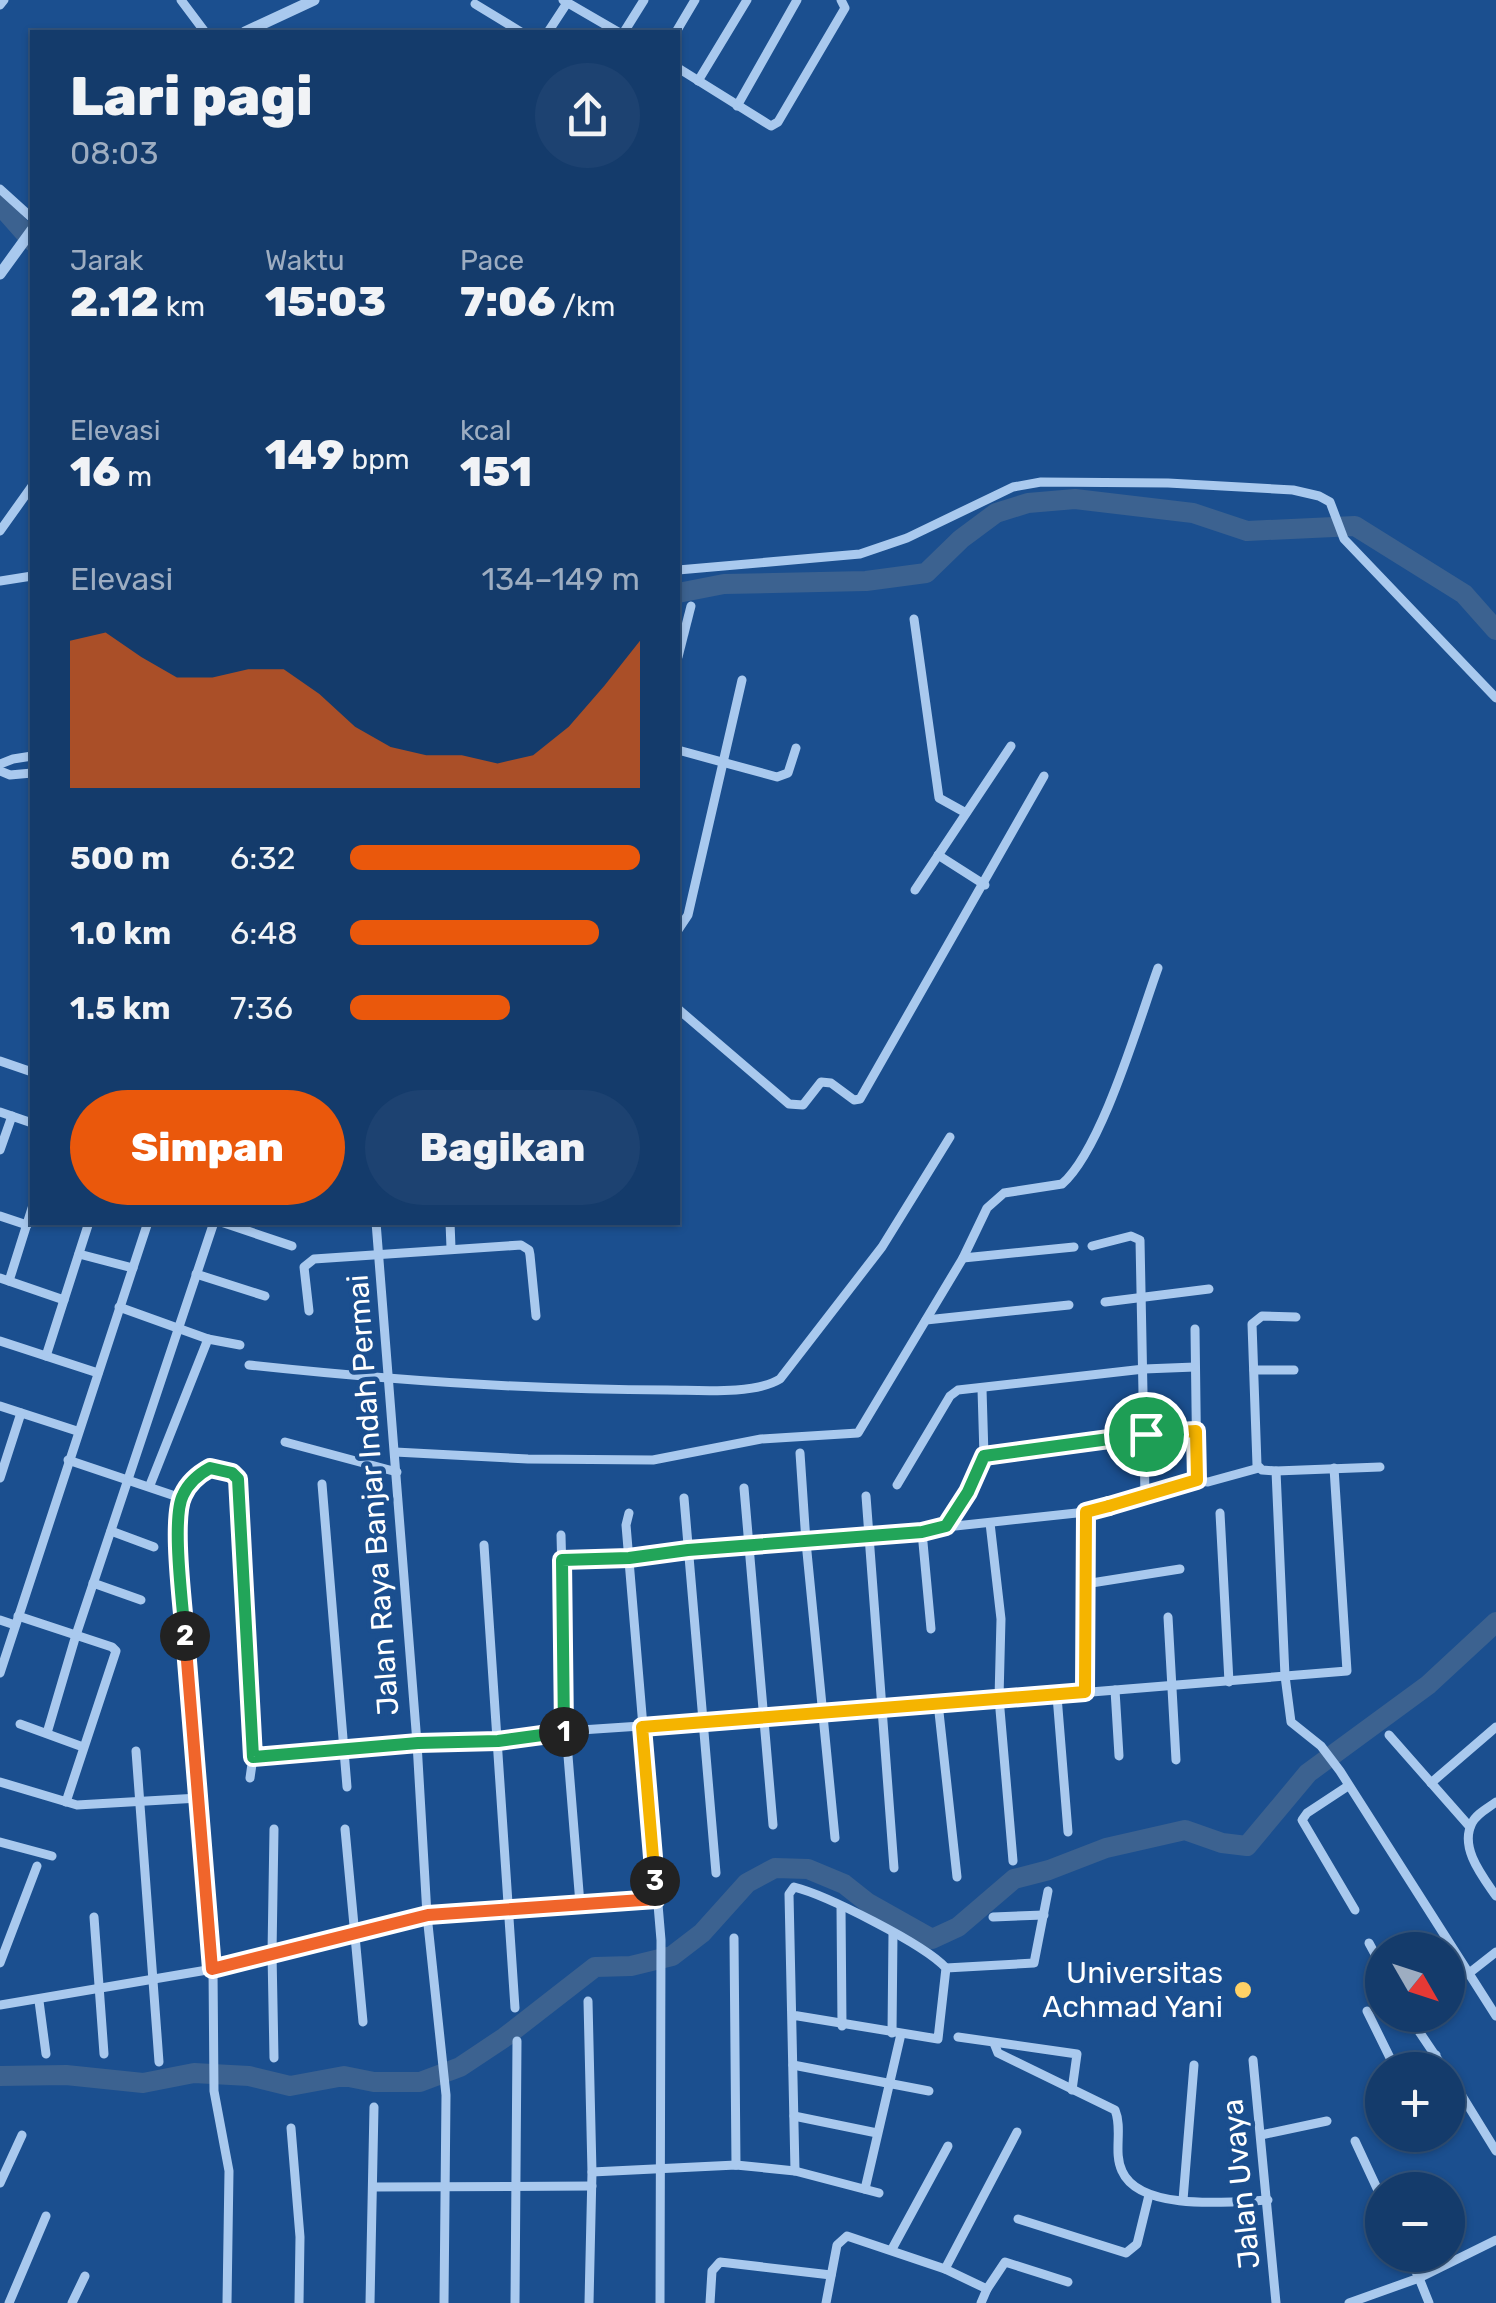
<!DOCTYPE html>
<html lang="id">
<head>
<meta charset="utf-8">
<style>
  body { margin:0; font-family:Rubik,sans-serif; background:#1d4271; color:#f1f3f6; height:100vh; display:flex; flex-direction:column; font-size:38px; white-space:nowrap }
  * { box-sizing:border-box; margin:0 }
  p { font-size:32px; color:#9dadc1 }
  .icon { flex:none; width:55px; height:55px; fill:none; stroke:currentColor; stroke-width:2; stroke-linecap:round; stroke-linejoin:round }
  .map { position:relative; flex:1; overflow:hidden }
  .panel { position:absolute; left:30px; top:30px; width:650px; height:1195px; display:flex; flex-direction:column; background:#143b6b; border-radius:0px; box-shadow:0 2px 8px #0004,0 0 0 2px #33557e }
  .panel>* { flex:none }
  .needle { width:65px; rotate:129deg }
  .tools { position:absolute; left:1365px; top:1932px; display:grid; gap:20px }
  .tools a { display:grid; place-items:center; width:100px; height:100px; border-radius:50%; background:#143b6b; box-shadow:0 2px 8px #0004,0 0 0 2px #33557e; font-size:50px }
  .pin { position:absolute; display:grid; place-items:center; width:85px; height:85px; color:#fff; margin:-42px; border:5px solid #fff; border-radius:50%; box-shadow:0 2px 10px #0007 }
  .km { position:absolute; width:50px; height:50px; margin:-25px; border-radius:50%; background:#222; color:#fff; font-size:28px; line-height:50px; text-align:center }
  .round { display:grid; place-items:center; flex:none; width:105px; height:105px; border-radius:52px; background:#1d4271 }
  .headline { display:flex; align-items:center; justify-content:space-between; height:170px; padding:0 40px }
  h1 { font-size:55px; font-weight:800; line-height:75px }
  .figures { display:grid; grid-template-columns:repeat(3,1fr); gap:15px; height:170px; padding:10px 40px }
  .figures div { display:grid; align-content:center }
  .figures b { font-size:42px; font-weight:800 }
  .figures small { font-size:28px; font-weight:400 }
  .figures p { font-size:28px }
  .chart { height:280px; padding:20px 40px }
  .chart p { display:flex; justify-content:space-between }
  .chart svg { width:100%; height:180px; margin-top:10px; fill:#ea580c; opacity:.7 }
  .primary-button { display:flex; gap:20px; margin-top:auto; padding:20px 40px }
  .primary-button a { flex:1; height:115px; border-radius:60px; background:#ea580c; color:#fff; font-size:40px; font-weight:800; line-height:115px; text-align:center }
  .primary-button a+a { background:#1d4271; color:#f1f3f6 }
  ul { padding:0 40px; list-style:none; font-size:32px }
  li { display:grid; grid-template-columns:160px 120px 1fr; align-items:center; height:75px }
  li i { height:25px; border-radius:12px; background:#ea580c }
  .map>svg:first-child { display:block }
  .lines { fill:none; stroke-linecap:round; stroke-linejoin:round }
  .river { stroke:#3c6290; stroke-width:20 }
  .minor { stroke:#a9c9ee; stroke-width:9 }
  .tertiary { stroke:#a9c9ee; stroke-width:11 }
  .split-1-casing { stroke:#fff; stroke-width:20 }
  .split-2-casing { stroke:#fff; stroke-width:20 }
  .split-3-casing { stroke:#fff; stroke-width:20 }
  .split-4-casing { stroke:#fff; stroke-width:20 }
  .split-5-casing { stroke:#fff; stroke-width:20 }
  .split-1 { stroke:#22a559; stroke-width:12 }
  .split-2 { stroke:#22a559; stroke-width:12 }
  .split-3 { stroke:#f0652b; stroke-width:12 }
  .split-4 { stroke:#f5b400; stroke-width:12 }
  .split-5 { stroke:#f5b400; stroke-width:12 }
  .poi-dot { fill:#ffd166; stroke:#1b4f8f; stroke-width:4 }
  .labels { text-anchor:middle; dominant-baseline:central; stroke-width:9; stroke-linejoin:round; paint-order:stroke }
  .street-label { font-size:30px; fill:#fff; stroke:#1b4f8f }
  .poi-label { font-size:30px; fill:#fff; stroke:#1b4f8f; text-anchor:end }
</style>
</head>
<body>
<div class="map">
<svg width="1496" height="2303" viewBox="0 0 1496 2303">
  <rect width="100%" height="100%" fill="#1b4f8f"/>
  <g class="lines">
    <!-- river -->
    <g class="river">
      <polyline points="0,205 32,241"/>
      <polyline points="678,593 724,584 866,581 926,573 961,539 996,513 1028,503 1075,499 1193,513 1247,531 1355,526 1464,594 1496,630"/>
      <polyline points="0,2076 66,2075 143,2083 194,2073 249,2076 290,2086 344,2076 374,2082 420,2082 460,2067 505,2037 595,1967 631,1966 672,1956 702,1933 747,1883 775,1868 808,1869 844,1884 868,1903 932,1939 958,1927 1014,1879 1049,1870 1106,1848 1185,1830 1222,1843 1247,1846 1308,1773 1428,1685 1496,1622"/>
    </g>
    <!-- minor -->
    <g class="minor">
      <polyline points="181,0 205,32"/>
      <polyline points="563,0 618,32"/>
      <polyline points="475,4 521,32"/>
      <polyline points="0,5 4,0"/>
      <polyline points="548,32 567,3"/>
      <polyline points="624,32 644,0"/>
      <polyline points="676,32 695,0"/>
      <polyline points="678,68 771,126 778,122 845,8 841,0"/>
      <polyline points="698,81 747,0"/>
      <polyline points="737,106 797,0"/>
      <polyline points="0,189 32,218"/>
      <polyline points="0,531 32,486"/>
      <polyline points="678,570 860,554 907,538 1013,487 1041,482 1168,483 1293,490 1319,496 1330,502 1344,539 1496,698"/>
      <polyline points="0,581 32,576"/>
      <polyline points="914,619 939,798 966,813"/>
      <polyline points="678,657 691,606"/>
      <polyline points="678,750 777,777 788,773 796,748"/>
      <polyline points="0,764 13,759 32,756"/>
      <polyline points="0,771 10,775 32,773"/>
      <polyline points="938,855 985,885"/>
      <polyline points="915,890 1011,746"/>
      <polyline points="678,930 688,915 742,680"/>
      <polyline points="678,1009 789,1104 803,1105 821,1082 831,1083 854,1100 860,1099 1044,776"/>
      <polyline points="0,1061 32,1072"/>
      <polyline points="0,1112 32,1123"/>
      <polyline points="0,1150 12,1116"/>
      <polyline points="0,1216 27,1225"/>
      <polyline points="221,1222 292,1246"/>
      <polyline points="376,1222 417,1743 427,1915 446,2095 444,2303"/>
      <polyline points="450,1222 451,1248"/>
      <polyline points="1092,1246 1131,1236 1140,1240 1145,1495"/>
      <polyline points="79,1254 133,1268"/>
      <polyline points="963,1258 1074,1247"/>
      <polyline points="196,1274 265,1296"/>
      <polyline points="0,1278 64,1300"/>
      <polyline points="9,1281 32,1208"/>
      <polyline points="1105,1302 1209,1289"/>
      <polyline points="119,1307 208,1339 240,1345"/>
      <polyline points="309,1311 304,1267 314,1259 521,1245 529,1250 530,1255 536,1316"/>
      <polyline points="1296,1317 1262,1316 1252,1324 1257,1465 1262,1470 1276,1471 1380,1467"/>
      <polyline points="926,1320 1069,1305"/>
      <polyline points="1195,1329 1197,1481"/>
      <polyline points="0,1341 98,1373"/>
      <polyline points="46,1356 89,1222"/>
      <path d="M 249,1365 C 388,1380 527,1390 667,1390 C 697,1390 754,1395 780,1379 L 882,1247 L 950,1137"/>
      <polyline points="1254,1370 1294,1370"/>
      <polyline points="0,1406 77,1431"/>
      <polyline points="285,1442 397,1472"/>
      <path d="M 395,1452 L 528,1459 L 653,1460 L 761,1439 L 858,1433 L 963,1258 L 987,1208 L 1004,1193 L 1062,1184 C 1102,1149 1139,1020 1158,968"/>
      <polyline points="800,1453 806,1542 835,1838"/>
      <polyline points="984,1456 1122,1435 1196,1431"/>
      <polyline points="68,1460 181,1498"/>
      <polyline points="1276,1471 1285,1676 1291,1722 1321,1746 1340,1771 1496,2016"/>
      <polyline points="0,1478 21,1413"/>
      <polyline points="322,1484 347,1787"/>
      <polyline points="150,1485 208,1339"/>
      <polyline points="897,1485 950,1396 958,1390 1144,1369 1195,1367"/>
      <polyline points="744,1488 773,1825"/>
      <polyline points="866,1496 894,1868"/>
      <polyline points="684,1498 716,1873"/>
      <polyline points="629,1513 626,1525 661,1940 660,2303"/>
      <polyline points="1220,1513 1229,1682"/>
      <polyline points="990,1523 1001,1619 999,1698 1013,1861"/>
      <polyline points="946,1527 968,1492 984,1456 982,1389"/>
      <polyline points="111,1531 154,1547"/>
      <polyline points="922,1532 931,1629"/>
      <polyline points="561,1535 566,1731 580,1904"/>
      <polyline points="484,1545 515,2008"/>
      <polyline points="561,1560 629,1559 688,1550 922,1532 946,1527 1086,1512 1197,1481 1208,1482 1259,1468"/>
      <polyline points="93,1583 141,1600"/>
      <polyline points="1085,1584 1180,1569"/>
      <polyline points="18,1616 112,1647 116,1651 66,1802"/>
      <polyline points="1168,1617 1176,1760"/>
      <polyline points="0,1620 15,1625"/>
      <polyline points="0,1673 148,1222"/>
      <polyline points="1115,1690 1119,1756"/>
      <polyline points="1085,1692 1086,1512"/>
      <polyline points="1057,1696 1068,1832"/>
      <polyline points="938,1703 957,1877"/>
      <polyline points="20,1724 83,1747"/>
      <polyline points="47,1733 76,1635 214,1222"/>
      <polyline points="1389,1735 1470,1827"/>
      <polyline points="136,1751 159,2062"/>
      <polyline points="253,1757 417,1743 498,1741 566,1731 822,1714 1347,1671 1334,1468"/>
      <polyline points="0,1782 77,1805 199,1798"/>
      <polyline points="1431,1783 1496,1727"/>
      <polyline points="1348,1786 1307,1813 1302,1820 1355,1910"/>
      <path d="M 1496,1802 C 1488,1808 1476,1814 1472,1823 C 1459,1848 1483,1877 1496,1896"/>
      <polyline points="274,1829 272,1953 274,2058"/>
      <polyline points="345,1829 363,2022"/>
      <polyline points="0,1842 52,1856"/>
      <polyline points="841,1907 842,2026"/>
      <polyline points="94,1917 104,2054"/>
      <polyline points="993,1917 1044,1915"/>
      <polyline points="734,1938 736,2165"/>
      <polyline points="1369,1943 1382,1967"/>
      <polyline points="0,1963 37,1866"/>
      <polyline points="946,1968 1034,1963 1048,1891"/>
      <polyline points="1468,1974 1496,1952"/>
      <polyline points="39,2001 46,2054"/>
      <polyline points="588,2001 592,2172 589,2303"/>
      <polyline points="0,2005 213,1969 427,1915 657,1899"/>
      <polyline points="1367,2011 1396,2070"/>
      <path d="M 792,2015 L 938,2039 L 946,1968 C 924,1944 826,1895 794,1887 L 789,1894 L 795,2171"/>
      <polyline points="1408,2015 1445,2070"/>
      <polyline points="892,2033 893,1933"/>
      <polyline points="958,2037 1077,2054 1072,2090"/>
      <path d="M 994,2043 L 998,2053 L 1115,2110 C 1123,2129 1113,2152 1122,2171 C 1140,2212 1230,2202 1268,2200"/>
      <polyline points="1253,2060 1276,2303"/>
      <polyline points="793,2065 929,2091"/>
      <polyline points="1402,2070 1436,2055"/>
      <polyline points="1448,2073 1496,2151"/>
      <polyline points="794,2116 877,2133"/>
      <polyline points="291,2128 300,2237 299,2303"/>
      <polyline points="1261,2135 1327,2121"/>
      <polyline points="1424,2135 1427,2141"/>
      <polyline points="1355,2141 1382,2199"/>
      <polyline points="592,2172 736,2165 795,2171 879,2193"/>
      <polyline points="0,2183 22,2135"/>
      <polyline points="374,2187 592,2186"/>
      <polyline points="865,2189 901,2034"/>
      <polyline points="1183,2200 1194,2065"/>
      <polyline points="1018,2219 1126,2253 1137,2244 1149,2195"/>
      <polyline points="892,2249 948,2146"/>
      <polyline points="1408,2255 1419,2278 1496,2240"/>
      <polyline points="945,2269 987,2289 981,2303"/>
      <polyline points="987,2289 1005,2262 1068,2282"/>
      <polyline points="9,2303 46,2216"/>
      <polyline points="72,2303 85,2276"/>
      <polyline points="227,2303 229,2171 214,2091 213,1969 181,1580 179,1514 181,1498 200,1474 210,1468 232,1473 237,1479 253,1757 250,1778"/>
      <polyline points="370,2303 374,2107"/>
      <polyline points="515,2303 517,2041"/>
      <polyline points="710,2303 712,2271 720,2262 831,2275"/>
      <polyline points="826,2303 837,2245 847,2236 945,2269 1017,2132"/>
      <polyline points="1349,2303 1419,2278 1429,2303"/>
    </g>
    <!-- tertiary -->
    <g class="tertiary">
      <polyline points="245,32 314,0"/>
      <polyline points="0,274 32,230"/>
    </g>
  </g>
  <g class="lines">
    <defs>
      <polyline id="split-1" points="564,1732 562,1560 629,1558 688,1550 922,1532 946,1526 968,1492 984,1456 1146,1434"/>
      <path id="split-2" d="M 185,1636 C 183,1607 171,1518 183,1495 C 188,1484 199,1474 210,1468 L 232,1473 L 238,1479 L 253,1757 L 418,1743 L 498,1741 L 564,1732"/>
      <polyline id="split-3" points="185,1636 212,1969 428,1915 656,1899 655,1881"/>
      <polyline id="split-4" points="655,1881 642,1727 1085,1692 1086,1512 1109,1506"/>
      <polyline id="split-5" points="1109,1506 1197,1480 1196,1431 1146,1434"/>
    </defs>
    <!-- split-1 casing -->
    <use href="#split-1" class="split-1-casing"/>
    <!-- split-2 casing -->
    <use href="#split-2" class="split-2-casing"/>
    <!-- split-3 casing -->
    <use href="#split-3" class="split-3-casing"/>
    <!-- split-4 casing -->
    <use href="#split-4" class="split-4-casing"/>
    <!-- split-5 casing -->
    <use href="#split-5" class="split-5-casing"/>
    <!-- split-1 -->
    <use href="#split-1" class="split-1"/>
    <!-- split-2 -->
    <use href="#split-2" class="split-2"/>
    <!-- split-3 -->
    <use href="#split-3" class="split-3"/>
    <!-- split-4 -->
    <use href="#split-4" class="split-4"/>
    <!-- split-5 -->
    <use href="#split-5" class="split-5"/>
  </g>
  <!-- markers -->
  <circle class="poi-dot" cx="1243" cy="1990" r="10"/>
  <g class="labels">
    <!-- street labels -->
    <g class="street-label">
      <text transform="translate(373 1495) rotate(-94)">Jalan Raya Banjar Indah Permai</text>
      <text transform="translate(1241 2184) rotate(-96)">Jalan Uvaya</text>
    </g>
    <!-- poi labels -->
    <g class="poi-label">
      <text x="1223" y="1973">Universitas<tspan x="1223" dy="34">Achmad Yani</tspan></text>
    </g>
  </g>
</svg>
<div class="tools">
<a><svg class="needle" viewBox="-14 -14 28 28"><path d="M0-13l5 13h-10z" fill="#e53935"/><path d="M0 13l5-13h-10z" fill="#9dadc1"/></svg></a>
<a>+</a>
<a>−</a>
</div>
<div class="pin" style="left:1146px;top:1434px;background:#1e9e55"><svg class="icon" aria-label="arrive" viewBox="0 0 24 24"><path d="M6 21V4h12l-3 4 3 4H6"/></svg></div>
<b class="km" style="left:564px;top:1732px">1</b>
<b class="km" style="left:185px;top:1636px">2</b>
<b class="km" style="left:655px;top:1881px">3</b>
<section class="panel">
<div class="headline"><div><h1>Lari pagi</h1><p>08:03</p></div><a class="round"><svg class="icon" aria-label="share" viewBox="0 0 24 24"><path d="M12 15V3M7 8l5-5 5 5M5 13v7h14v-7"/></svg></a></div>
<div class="figures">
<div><p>Jarak</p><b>2.12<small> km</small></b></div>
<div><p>Waktu</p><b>15:03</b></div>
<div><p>Pace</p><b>7:06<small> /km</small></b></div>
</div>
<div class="figures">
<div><p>Elevasi</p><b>16<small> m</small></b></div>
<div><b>149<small> bpm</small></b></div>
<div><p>kcal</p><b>151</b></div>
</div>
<div class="chart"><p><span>Elevasi</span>134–149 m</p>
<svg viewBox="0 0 160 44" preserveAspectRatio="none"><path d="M0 44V8L10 6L20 12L30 17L40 17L50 15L60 15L70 21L80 29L90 34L100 36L110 36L120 38L130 36L140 29L150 19L160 8V44z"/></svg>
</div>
<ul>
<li><b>500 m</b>6:32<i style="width:100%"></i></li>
<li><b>1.0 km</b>6:48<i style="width:86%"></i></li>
<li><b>1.5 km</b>7:36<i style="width:55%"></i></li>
</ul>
<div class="primary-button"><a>Simpan</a><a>Bagikan</a></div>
</section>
</div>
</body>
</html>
